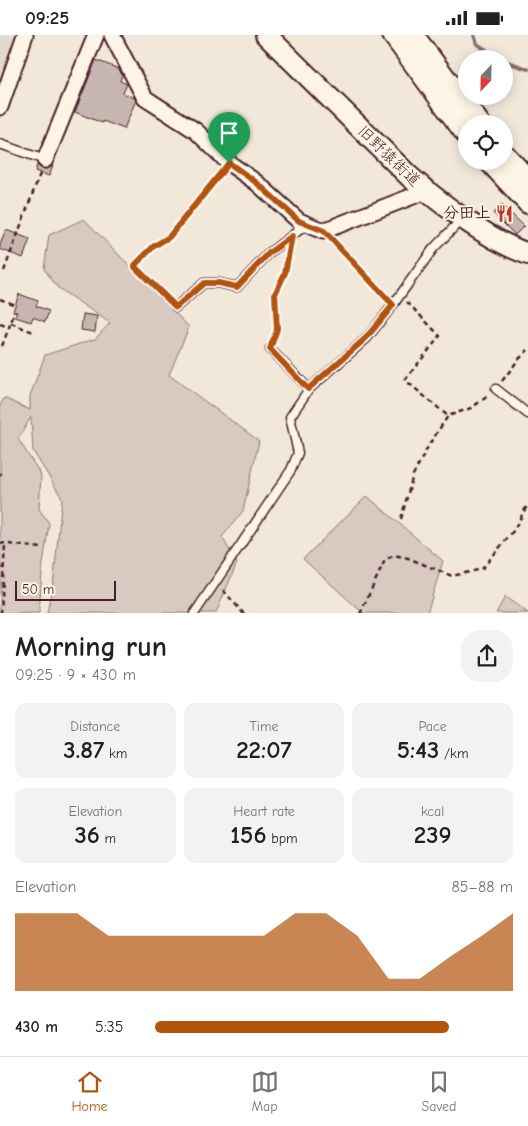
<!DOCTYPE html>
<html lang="en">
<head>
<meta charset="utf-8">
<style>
  body { margin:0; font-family:"Comic Neue","Klee One",sans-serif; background:#f2f2f2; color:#202124; height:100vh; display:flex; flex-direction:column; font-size:19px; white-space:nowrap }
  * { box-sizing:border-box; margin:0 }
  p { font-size:16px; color:#757577 }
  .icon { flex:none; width:28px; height:28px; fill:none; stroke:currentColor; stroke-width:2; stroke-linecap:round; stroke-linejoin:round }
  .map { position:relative; height:578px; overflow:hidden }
  .sheet { display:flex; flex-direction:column; background:#fff; flex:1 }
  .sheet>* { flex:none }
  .needle { width:32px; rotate:202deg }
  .buttons { position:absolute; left:458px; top:15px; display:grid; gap:10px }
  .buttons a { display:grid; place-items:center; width:55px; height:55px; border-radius:50%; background:#fff; box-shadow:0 2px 12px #0003; font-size:25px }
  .scale { position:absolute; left:15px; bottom:12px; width:101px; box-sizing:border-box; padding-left:5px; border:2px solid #4a1f2b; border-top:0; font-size:14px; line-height:18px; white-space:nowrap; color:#4a1f2b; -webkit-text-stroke:4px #fcf5e5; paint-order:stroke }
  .pin { position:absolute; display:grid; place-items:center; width:42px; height:42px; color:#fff; margin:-51px -21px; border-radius:50% 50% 50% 0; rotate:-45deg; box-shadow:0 0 5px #0007 }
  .pin .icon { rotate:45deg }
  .round { display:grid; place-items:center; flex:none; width:52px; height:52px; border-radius:20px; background:#f2f2f2 }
  .headline { display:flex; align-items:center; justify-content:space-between; height:85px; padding:0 15px }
  h1 { font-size:28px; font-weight:800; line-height:38px }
  .stats { display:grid; grid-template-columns:repeat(3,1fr); gap:8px; height:85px; padding:5px 15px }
  .stats div { display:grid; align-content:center; border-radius:12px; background:#f2f2f2; text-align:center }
  .stats b { font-size:25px; font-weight:800 }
  .stats small { font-size:14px; font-weight:400 }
  .stats p { font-size:14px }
  .chart { height:140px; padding:10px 15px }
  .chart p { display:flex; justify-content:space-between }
  .chart svg { width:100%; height:90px; margin-top:5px; fill:#b45309; opacity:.7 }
  ul { padding:0 15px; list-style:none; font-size:16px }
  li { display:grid; grid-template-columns:80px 60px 1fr; align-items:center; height:38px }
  li i { height:12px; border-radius:6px; background:#b45309 }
  .status { display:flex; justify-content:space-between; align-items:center; height:35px; padding:0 25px; background:#fff; direction:ltr }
  .status svg { height:14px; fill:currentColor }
  .dock { display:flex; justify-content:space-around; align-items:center; height:70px; border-top:1px solid #e0e0e0; background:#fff; font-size:14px; color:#757577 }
  .dock a { display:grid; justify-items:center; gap:2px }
  .dock .selected { color:#b45309 }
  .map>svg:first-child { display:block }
  .built { fill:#e4d9cd }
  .green { fill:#d8cac0; stroke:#917476 }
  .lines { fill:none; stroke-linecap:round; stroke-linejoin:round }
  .stream { stroke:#8b6d6f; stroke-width:4 }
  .building { fill:#c7b6af; stroke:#4a1f2b }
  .lane-casing { stroke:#4a1f2b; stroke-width:11 }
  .street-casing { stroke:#4a1f2b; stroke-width:19 }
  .secondary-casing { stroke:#4a1f2b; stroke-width:24 }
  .path { stroke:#4a1f2b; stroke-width:2.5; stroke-dasharray:5 4; stroke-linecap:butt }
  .lane { stroke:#fcf5e5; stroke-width:8 }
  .street { stroke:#fcf5e5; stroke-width:15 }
  .secondary { stroke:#fcf5e5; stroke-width:20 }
  .route-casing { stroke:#fff; stroke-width:10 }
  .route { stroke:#b45309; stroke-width:6 }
  .labels { text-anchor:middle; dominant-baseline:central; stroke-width:4; stroke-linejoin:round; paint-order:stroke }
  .street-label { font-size:16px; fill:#4a1f2b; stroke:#fcf5e5 }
  .poi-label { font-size:16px; font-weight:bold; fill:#4a1f2b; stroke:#fcf5e5; text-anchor:end }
</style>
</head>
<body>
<div class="status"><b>09:25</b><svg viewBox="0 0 49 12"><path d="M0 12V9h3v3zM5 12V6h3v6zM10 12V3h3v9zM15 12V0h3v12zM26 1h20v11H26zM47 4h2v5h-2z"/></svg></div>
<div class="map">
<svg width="528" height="579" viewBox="0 0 528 579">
  <rect width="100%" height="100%" fill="#f1e8da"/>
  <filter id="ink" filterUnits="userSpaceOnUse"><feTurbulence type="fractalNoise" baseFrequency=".02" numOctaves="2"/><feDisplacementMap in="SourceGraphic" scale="10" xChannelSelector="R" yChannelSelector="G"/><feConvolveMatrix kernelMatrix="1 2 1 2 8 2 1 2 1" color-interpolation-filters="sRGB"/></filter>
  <g filter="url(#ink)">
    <!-- built -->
    <polygon class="built" points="0,0 18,0 0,51"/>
    <!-- green -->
    <g class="green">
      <polygon points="84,184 189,292 169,340 259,406 243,476 222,502 237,528 216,578 47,578 54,542 62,463 33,416 31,382 18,404 41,440 39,474 49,488 42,536 39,578 0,579 0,371 4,363 30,375 30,361 45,320 95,304 110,288 58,253 44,234 49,200"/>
      <polygon points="367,461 443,526 427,578 363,578 303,524"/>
      <polygon points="505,562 528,578 496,578"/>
    </g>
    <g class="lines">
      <!-- stream -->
      <g class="stream">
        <polyline points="474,0 477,9 500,24"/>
        <polyline points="504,26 528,34"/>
      </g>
    </g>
    <!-- building -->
    <g class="building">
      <polygon points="96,25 119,34 122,40 120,46 127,49 123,58 134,63 136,65 124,94 103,86 102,88 75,77"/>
      <polygon points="37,130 41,133 46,134 53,131 49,141 35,136"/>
      <polygon points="502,170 524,191 515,200 493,178"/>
      <polygon points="6,195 30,204 23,223 0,214 0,210"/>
      <polygon points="19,259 38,266 36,271 49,276 45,287 33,282 31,287 15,282 17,277 13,276"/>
      <polygon points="83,279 97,281 95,297 81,295"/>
    </g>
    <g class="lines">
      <defs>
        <g id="lane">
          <polyline points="0,109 45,125"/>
          <polyline points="176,272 204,248 218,248 237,252 269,218 306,190"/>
          <polyline points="270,314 309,354"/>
          <polyline points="496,354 528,379"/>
          <polyline points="194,579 291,435 298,418 290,382 309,354 367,303 393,270 433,214 462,184"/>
        </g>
        <g id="street">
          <polyline points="112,0 145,63 196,96 229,128 257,148 299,186 323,196 426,156"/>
          <polyline points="0,72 25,0"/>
          <polyline points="45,125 96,0"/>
        </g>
        <g id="secondary">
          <path d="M 266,0 L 410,142 C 441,169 490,206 528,219"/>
          <polyline points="393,0 466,99"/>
          <polyline points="413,0 480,89"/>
          <polyline points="504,119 528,145"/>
          <polyline points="489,126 528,168"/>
        </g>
      </defs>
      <!-- lane casing -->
      <use href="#lane" class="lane-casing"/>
      <!-- street casing -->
      <use href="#street" class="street-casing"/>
      <!-- secondary casing -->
      <use href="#secondary" class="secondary-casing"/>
      <!-- path -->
      <g class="path">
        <polyline points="333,206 386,262"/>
        <polyline points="4,236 41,136"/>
        <polyline points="0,264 13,269"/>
        <polyline points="169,266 135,233 135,230 154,211 169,202 221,138"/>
        <polyline points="407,267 440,301 405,345 448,381 471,373 488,361"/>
        <polyline points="11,288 33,297"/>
        <polyline points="0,289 9,292"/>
        <polyline points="273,306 277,294 275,259 285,238 289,217"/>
        <polyline points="2,311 14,279"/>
        <polyline points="502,346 519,324 528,315"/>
        <polyline points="0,439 2,439"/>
        <polyline points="401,484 413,440 430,408 448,381"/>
        <polyline points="0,508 41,513"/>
        <polyline points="223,555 244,579"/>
        <polyline points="1,579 5,509"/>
        <polyline points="360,579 385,525 394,520 408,523 452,541 482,534 514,495 528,469"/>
      </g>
      <!-- lane -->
      <use href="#lane" class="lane"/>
      <!-- street -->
      <use href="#street" class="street"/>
      <!-- secondary -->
      <use href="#secondary" class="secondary"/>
    </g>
  </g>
  <g class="lines" filter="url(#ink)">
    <defs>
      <polygon id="route" points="229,128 257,148 299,186 324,196 393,270 366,303 308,354 270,314 277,294 275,259 285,238 292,201 269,218 237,252 218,248 204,248 176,272 135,232 135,230 154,211 169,202"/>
    </defs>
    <!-- route casing -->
    <use href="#route" class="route-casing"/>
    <!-- route -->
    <use href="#route" class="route"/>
  </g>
  <!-- icons -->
  <defs>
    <symbol id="restaurant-bare" viewBox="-9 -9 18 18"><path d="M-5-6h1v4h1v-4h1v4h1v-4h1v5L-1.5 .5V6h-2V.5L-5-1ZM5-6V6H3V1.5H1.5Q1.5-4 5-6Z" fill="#c8321e" stroke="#fcf5e5" stroke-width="2.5" paint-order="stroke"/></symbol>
  </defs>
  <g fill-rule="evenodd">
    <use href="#restaurant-bare" x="492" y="166" width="25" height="25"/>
  </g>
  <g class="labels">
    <!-- street labels -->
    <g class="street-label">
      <text transform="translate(389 121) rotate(44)">旧野猿街道</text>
    </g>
    <!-- poi labels -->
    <g class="poi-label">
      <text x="491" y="178">分田上</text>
    </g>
  </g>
</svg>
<div class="buttons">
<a><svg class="needle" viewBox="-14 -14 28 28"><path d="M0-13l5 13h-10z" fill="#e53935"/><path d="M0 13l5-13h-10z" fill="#757577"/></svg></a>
<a><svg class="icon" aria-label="locate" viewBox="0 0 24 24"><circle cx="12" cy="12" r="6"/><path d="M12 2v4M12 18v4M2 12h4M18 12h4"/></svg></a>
</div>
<div class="scale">50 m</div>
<div class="pin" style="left:229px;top:128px;background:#1e9e55"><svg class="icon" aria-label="arrive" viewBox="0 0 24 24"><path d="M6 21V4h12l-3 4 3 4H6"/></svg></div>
</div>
<section class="sheet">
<div class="headline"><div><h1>Morning run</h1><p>09:25 · 9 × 430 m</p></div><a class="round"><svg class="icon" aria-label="share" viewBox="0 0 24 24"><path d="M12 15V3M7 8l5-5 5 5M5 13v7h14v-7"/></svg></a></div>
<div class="stats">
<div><p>Distance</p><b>3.87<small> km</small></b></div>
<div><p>Time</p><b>22:07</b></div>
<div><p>Pace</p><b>5:43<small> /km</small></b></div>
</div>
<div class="stats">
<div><p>Elevation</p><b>36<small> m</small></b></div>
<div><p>Heart rate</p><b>156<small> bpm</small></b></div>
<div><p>kcal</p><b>239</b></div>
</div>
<div class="chart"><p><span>Elevation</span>85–88 m</p>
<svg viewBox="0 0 160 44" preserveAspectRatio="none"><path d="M0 44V6L10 6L20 6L30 17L40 17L50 17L60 17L70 17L80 17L90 6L100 6L110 17L120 38L130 38L140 27L150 17L160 6V44z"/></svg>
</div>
<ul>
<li><b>430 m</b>5:35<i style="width:82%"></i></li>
</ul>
</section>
<nav class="dock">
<a class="selected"><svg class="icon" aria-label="home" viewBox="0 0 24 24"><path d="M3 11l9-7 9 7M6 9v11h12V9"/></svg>Home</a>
<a><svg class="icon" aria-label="map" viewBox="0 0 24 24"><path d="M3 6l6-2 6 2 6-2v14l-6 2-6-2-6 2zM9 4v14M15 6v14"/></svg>Map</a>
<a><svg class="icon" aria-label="saved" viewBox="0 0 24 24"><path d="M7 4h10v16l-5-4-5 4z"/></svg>Saved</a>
</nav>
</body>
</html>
